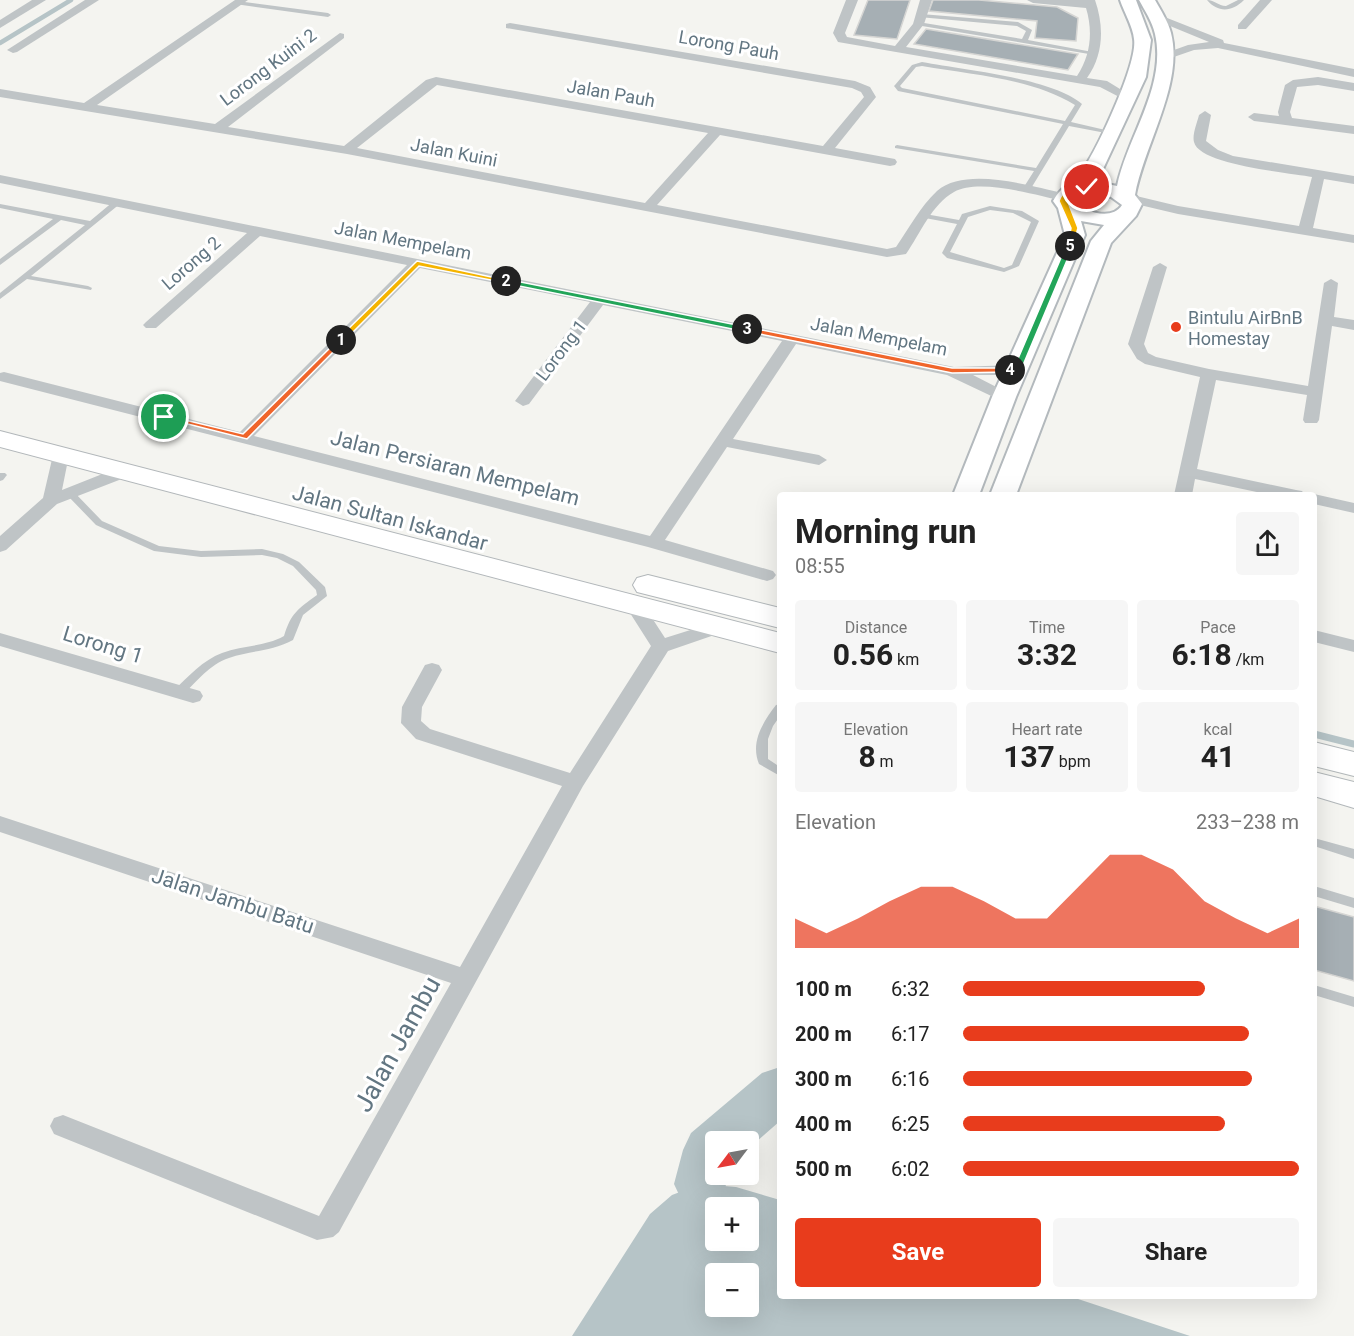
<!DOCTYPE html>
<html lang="en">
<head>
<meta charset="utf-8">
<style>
  body { margin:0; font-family:Roboto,sans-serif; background:#f6f6f6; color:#222; height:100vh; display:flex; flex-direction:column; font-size:22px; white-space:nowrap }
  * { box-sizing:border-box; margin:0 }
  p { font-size:20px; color:#767676 }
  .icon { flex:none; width:33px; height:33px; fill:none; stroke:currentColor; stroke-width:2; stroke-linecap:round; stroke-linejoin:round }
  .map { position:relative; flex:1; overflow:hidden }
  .panel { position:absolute; left:777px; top:492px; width:540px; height:807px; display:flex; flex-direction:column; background:#fff; border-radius:6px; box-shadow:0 6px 24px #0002 }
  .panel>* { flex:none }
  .needle { width:39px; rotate:238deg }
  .buttons { position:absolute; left:705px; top:1131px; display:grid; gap:12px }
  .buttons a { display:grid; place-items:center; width:54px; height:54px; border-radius:6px; background:#fff; box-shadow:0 6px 24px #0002; font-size:30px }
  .pin { position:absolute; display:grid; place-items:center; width:51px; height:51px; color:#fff; margin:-26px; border:3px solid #fff; border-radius:50%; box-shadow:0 2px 6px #0007 }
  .km { position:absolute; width:30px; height:30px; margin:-15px; border-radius:50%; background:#222; color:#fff; font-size:16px; line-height:30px; text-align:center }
  .round { display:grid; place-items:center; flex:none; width:63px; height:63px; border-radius:6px; background:#f6f6f6 }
  .overview { display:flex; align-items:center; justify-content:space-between; height:102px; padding:0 18px }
  h1 { font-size:33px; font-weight:700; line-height:45px }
  .stats { display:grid; grid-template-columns:repeat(3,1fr); gap:9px; height:102px; padding:6px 18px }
  .stats div { display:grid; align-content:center; border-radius:6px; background:#f6f6f6; text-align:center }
  .stats b { font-size:30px; font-weight:700 }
  .stats small { font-size:16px; font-weight:400 }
  .stats p { font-size:16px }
  .chart { height:168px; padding:12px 18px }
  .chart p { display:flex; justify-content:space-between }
  .chart svg { width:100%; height:108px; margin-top:6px; fill:#e83c1c; opacity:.7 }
  .button { display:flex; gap:12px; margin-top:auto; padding:12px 18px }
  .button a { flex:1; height:69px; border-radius:6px; background:#e83c1c; color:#fff; font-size:24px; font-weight:700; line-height:69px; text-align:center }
  .button a+a { background:#f6f6f6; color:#222 }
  ul { padding:0 18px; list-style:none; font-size:20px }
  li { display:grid; grid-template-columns:96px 72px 1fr; align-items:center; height:45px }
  li i { height:15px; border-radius:8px; background:#e83c1c }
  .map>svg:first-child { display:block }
  .water { fill:#b6c4c7; fill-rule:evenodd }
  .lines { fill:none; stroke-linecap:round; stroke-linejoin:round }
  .stream-far1 { stroke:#b6c4c7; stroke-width:4.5 }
  .stream { stroke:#b6c4c7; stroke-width:7 }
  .river { fill:#b6c4c7; fill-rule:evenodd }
  .building { fill:#a6afb4; stroke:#d5d5d3; stroke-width:1.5 }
  .secondary-casing { stroke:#b3b9bd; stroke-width:4 }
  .primary-casing { stroke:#b2b7ba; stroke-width:2 }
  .lane { fill:#bfc4c6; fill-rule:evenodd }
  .street { fill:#bfc4c6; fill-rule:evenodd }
  .secondary { fill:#fff; fill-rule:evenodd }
  .primary { fill:#fff; fill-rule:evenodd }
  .split-1 { fill:#f0652b; stroke:#fff; stroke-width:1.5 }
  .split-2 { fill:#f5b400; stroke:#fff; stroke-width:1.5 }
  .split-3 { fill:#22a559; stroke:#fff; stroke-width:1.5 }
  .split-4 { fill:#f0652b; stroke:#fff; stroke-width:1.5 }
  .split-5 { fill:#22a559; stroke:#fff; stroke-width:1.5 }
  .split-6 { fill:#f5b400; stroke:#fff; stroke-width:1.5 }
  .poi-dot { fill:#e83c1c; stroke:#fff; stroke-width:2 }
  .labels { text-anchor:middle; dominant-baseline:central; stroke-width:6; stroke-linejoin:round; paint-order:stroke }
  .far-street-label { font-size:18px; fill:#627682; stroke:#fff }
  .far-poi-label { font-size:18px; fill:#627682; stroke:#fff; text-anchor:start }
  .street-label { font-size:21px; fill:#627682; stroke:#fff }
  .near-street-label { font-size:26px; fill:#627682; stroke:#fff }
</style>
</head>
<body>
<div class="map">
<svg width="1354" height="1336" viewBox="0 0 1354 1336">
  <rect width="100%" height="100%" fill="#f4f4f0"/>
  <!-- water -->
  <path class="water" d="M 701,1184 L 736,1187 L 780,1200 L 780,1296 L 1069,1296 L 1190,1336 L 572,1336 L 650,1214 L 672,1195 ZM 716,1208 L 748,1208 L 748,1240 L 716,1240 ZM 716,1274 L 748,1274 L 748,1306 L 716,1306 Z"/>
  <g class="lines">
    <!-- stream-far1 -->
    <polyline class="stream-far1" points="0,43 71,0"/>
    <!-- stream -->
    <polyline class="stream" points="1314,734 1354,744"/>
    <!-- river -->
    <polygon class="river" points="780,1067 780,1121 748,1149 748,1142 716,1142 716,1174 730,1174 720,1201 701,1209 682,1201 674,1184 683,1150 691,1133 762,1073"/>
  </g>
  <!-- building -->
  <g class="building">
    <polygon points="868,0 910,0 897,39 854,35"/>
    <polygon points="933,0 979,0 1057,7 1078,18 1076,41 1035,38 1037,21 929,11"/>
    <polygon points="926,29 1078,54 1068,70 914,44"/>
    <polygon points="1314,906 1354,917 1354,981 1314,970"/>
  </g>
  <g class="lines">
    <defs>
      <path id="secondary" d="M 1120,0 L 1136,0 L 1151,40 L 1146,77 L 1103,169 L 1093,181 L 1117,186 C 1127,137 1167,86 1155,34 C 1152,21 1145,11 1139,0 L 1155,0 C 1161,11 1168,21 1171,33 C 1184,84 1144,145 1135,195 L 1142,204 L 1136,216 L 1111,243 L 1016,495 L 990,495 L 1091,241 L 1104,225 L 1081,221 L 1085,235 L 1016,397 L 979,495 L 953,495 L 992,397 L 1065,235 L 1058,208 L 1053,201 C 1061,186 1074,181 1084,168 C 1098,147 1138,63 1134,39 C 1133,27 1124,12 1120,0 ZM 1091,192 L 1111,197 L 1122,205 C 1112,221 1084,212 1073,201 L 1080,193 Z"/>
      <g id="primary">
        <polygon points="0,431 780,633 780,653 0,447"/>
        <polygon points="648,575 780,608 780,628 637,592 633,585 637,578"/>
        <polygon points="1314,742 1354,752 1354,776 1314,766"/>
        <polygon points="1314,772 1354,782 1354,808 1314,796"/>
      </g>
    </defs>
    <!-- secondary casing -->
    <use href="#secondary" class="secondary-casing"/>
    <!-- primary casing -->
    <use href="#primary" class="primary-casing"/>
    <!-- lane -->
    <g class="lane">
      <path d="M 1207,0 C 1215,0 1218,6 1226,6 L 1238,0 L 1244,0 C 1232,12 1218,13 1207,0 Z"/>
      <polygon points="237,1 328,13 331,15 328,17 235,4 235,2"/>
      <polygon points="921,14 1018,22 1032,30 1028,40 1098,53 1095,55 916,25 916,23 918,22 1022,39 1026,31 1017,26 919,17 919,15"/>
      <path d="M 922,62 C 964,70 1051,78 1082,104 L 1071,122 L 1114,132 L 1111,134 L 1069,126 L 1030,190 L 1026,192 L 1022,190 L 1034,171 L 895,148 L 895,146 L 897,145 L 1036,168 L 1063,124 L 898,91 L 894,86 L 895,85 L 912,65 ZM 922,66 C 973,75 1030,78 1075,105 L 1065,121 L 902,88 L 900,86 L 916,67 Z"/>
      <polygon points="114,201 121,203 31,276 88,286 92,288 91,290 27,279 0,299 0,293 85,225 61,220 0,265 0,259 53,219 0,208 0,204 90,221"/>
      <path d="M 990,206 L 1022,211 L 1039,221 L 1019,266 L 1004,272 L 947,258 L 942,253 L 957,224 L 925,218 L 921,216 L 925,214 L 959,220 L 962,214 ZM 990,210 L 1013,213 L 1031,222 L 1012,265 L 1004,268 L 950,252 L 968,217 Z"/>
      <polygon points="0,473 5,473 7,475 3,480 0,481"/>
      <path d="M 70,490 L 73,491 L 102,521 L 159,546 L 201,551 L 262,549 L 283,554 L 299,562 L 325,587 L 327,596 L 303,615 L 293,640 C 271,652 251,650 229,658 C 210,664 196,682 182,696 L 174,696 L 173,693 L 174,690 C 188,677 203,660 222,653 C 243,645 264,647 284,636 C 291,613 298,609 317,595 L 316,590 L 293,566 L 277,558 L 262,555 L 201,557 L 154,551 L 96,525 L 67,495 L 65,493 L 67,491 Z"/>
      <path d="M 780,704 L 780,716 L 773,726 L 768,739 L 768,759 L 780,767 L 780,776 L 759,764 C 750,742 763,722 776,705 Z"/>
      <polygon points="1314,838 1354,849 1354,859 1314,846"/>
      <polygon points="1314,886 1354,898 1354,908 1314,896"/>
      <polygon points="1314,985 1354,997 1354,1007 1314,995"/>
    </g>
    <!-- street -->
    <g class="street">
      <polygon points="32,0 46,0 0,28 0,20"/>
      <polygon points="85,0 99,0 17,52 13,53 7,50"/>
      <path d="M 235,0 L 248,0 L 97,105 L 215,124 L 340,33 L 344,34 L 344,38 L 228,127 L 344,146 L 426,80 L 436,77 L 823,146 L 864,97 L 861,92 L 852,88 L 506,28 L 506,24 L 510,23 L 855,81 L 870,87 L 876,97 L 835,148 L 895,159 L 897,162 L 895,165 L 890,166 L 720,135 L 657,205 L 887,249 L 896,247 C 909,228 920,207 937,191 C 966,166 1029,186 1063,193 L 1070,197 L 1063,201 C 1036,195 979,178 954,192 C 932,204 920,234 906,254 L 887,257 L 347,154 L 0,97 L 0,89 L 84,103 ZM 437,85 L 708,133 L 645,203 L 357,148 Z"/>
      <path d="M 846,0 L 858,0 L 845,33 L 847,37 L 895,46 L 913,24 L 920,0 L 932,0 L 924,24 L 906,47 L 1077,76 C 1091,55 1093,31 1086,8 L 1033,3 L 1027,0 L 1095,0 C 1104,26 1104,54 1087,78 L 1107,81 L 1133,97 L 1127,101 L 1100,87 L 838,42 L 833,33 Z"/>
      <polygon points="1260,0 1272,0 1246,29 1238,29 1238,25"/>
      <polygon points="1157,14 1223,40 1224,43 1354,69 1354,77 1218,48 1194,50 1168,59 1160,59 1160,55 1188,45 1209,42 1153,19 1151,17"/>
      <polygon points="1318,77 1354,83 1354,91 1318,85 1297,87 1290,112 1292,118 1354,126 1354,134 1254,121 1248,117 1254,113 1279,116 1278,112 1285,85 1293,80"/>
      <path d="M 1205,111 L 1211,115 L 1206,141 L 1218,150 L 1233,156 L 1354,176 L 1354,184 L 1324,179 L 1313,228 L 1354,235 L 1354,243 L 1178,214 L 1123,201 L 1121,198 L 1123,195 L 1128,194 L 1178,206 L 1299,226 L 1312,177 C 1291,173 1199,165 1194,142 C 1192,135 1197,123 1199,115 Z"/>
      <path d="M 0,175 L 954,367 L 1017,365 L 1025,370 L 1017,375 L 973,375 L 1010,394 L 1012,397 L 1010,400 L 1004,402 L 947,375 L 796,344 L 733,439 L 819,455 L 827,460 L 819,465 L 727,447 L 665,540 L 773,571 L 776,575 L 773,579 L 767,581 L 648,547 L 0,381 L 0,373 L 4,372 L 240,432 L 407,265 L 260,236 L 156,328 L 146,328 L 143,325 L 146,322 L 247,233 L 0,183 ZM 420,268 L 590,302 L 515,401 L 523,406 L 529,404 L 603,305 L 782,341 L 650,536 L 254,436 Z"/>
      <polygon points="1160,263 1167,267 1144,344 1148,353 1156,357 1209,369 1308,386 1324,283 1331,279 1338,283 1334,317 1354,320 1354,330 1332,326 1319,420 1317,423 1305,423 1303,420 1307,395 1216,380 1197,469 1296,490 1302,491 1305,495 1271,495 1195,479 1192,495 1174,495 1200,377 1145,364 1137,359 1128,344 1153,267"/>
      <polygon points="61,450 69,455 62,490 120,467 132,467 134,471 132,475 57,504 6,550 0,552 0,536 43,498 53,455"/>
      <polygon points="1314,494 1354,503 1354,513 1314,504 1314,495 1309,495"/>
      <polygon points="632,596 639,598 665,638 719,621 726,623 728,627 726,631 668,651 583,786 339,1232 333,1237 317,1240 54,1134 50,1126 54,1118 63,1115 319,1216 451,983 0,832 0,816 460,967 562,786 416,739 401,723 402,707 425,665 432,663 439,665 442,670 422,707 421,721 430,729 570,773 651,646 623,602 625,598"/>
      <polygon points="1314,630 1354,640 1354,652 1314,642"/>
      <polygon points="0,633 200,691 203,696 200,701 193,703 0,646"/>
    </g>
    <!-- secondary -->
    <use href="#secondary" class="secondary"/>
    <!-- primary -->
    <use href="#primary" class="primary"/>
  </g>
  <!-- split-1 -->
  <polygon class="split-1" points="341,337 345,340 344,341 247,439 160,417 164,415 243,434"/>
  <!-- split-2 -->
  <polygon class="split-2" points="417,261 510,281 506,283 419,266 344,341 339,341 339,338"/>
  <!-- split-3 -->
  <polygon class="split-3" points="506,279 747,327 751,329 747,332 504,283"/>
  <!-- split-4 -->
  <polygon class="split-4" points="747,327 952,368 1010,368 1014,370 1010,372 952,373 745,331 744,329"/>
  <!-- split-5 -->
  <polygon class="split-5" points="1070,244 1073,246 1021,370 1017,372 1007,372 1007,368 1014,368 1066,246"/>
  <!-- split-6 -->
  <path class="split-6" d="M 1087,185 L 1089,188 L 1073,192 L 1066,197 L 1078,228 L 1073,246 L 1067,248 L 1071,228 L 1059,201 C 1063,188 1076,187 1087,185 Z"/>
  <!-- markers -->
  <circle class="poi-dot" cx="1176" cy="327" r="6"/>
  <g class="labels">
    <!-- far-street labels -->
    <g class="far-street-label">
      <text transform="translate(729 45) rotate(10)">Lorong Pauh</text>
      <text transform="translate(268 67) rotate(-37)">Lorong Kuini 2</text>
      <text transform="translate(611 93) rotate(10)">Jalan Pauh</text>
      <text transform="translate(454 152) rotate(11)">Jalan Kuini</text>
      <text transform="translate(403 240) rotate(11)">Jalan Mempelam</text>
      <text transform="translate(191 263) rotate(-41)">Lorong 2</text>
      <text transform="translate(879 336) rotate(11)">Jalan Mempelam</text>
      <text transform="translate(561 350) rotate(-53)">Lorong 1</text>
    </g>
    <!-- far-poi labels -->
    <g class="far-poi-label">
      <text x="1188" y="317">Bintulu AirBnB<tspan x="1188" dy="21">Homestay</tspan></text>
    </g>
    <!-- street labels -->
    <g class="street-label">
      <text transform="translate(455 468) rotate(14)">Jalan Persiaran Mempelam</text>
      <text transform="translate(390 518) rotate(15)">Jalan Sultan Iskandar</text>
      <text transform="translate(103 645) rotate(17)">Lorong 1</text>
      <text transform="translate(233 901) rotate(18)">Jalan Jambu Batu</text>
    </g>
    <!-- near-street labels -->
    <g class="near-street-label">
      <text transform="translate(397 1044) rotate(-61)">Jalan Jambu</text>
    </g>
  </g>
</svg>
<div class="buttons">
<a><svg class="needle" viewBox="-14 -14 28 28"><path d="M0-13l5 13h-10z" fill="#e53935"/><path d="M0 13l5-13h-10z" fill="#767676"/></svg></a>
<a>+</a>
<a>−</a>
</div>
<div class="pin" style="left:164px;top:417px;background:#1e9e55"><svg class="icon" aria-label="arrive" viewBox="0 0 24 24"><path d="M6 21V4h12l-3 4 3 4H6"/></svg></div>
<div class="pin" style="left:1087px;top:187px;background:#d93025"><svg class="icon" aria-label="check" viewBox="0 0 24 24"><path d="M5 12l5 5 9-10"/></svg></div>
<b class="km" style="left:341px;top:340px">1</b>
<b class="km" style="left:506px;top:281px">2</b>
<b class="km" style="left:747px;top:329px">3</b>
<b class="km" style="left:1010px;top:370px">4</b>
<b class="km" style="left:1070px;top:246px">5</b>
<section class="panel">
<div class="overview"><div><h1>Morning run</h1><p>08:55</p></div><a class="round"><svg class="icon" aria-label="share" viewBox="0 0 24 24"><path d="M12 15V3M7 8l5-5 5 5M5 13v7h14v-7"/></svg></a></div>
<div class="stats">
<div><p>Distance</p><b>0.56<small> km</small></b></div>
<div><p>Time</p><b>3:32</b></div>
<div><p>Pace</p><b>6:18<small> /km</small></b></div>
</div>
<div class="stats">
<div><p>Elevation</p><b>8<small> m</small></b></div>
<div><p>Heart rate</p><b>137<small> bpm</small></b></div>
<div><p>kcal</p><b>41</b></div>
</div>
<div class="chart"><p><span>Elevation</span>233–238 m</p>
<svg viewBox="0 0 160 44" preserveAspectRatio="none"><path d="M0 44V32L10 38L20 32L30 25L40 19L50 19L60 25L70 32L80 32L90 19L100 6L110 6L120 12L130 25L140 32L150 38L160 32V44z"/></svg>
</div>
<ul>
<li><b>100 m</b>6:32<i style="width:72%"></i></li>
<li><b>200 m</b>6:17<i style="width:85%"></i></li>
<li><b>300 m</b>6:16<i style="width:86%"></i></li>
<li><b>400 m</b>6:25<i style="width:78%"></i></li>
<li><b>500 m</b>6:02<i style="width:100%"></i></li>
</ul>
<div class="button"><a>Save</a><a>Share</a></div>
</section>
</div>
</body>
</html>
